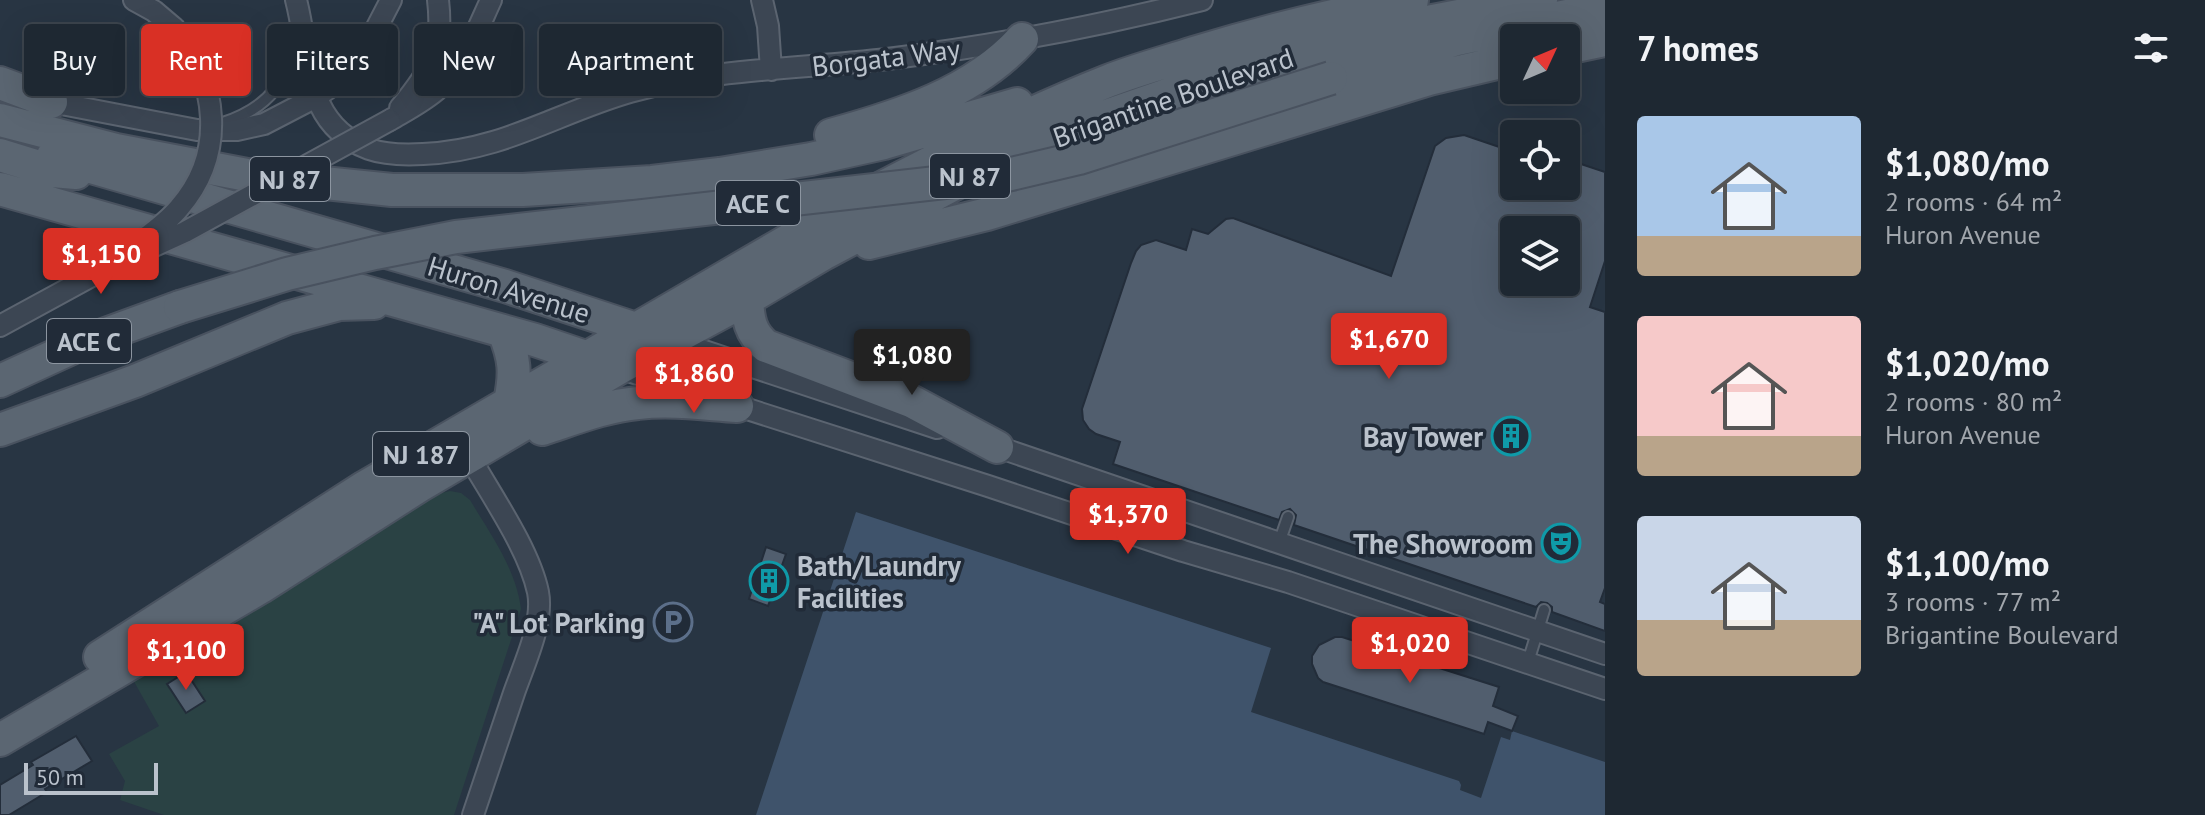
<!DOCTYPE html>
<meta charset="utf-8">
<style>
body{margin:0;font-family:"PT Sans",sans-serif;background:#2b343e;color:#f1f3f6;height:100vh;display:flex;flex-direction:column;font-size:30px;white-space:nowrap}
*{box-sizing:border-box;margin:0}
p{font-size:26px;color:#a1a6ac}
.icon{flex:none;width:44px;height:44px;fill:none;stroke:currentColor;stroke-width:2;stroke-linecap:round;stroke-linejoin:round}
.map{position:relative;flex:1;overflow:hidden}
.sheet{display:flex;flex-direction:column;background:#1e2832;width:600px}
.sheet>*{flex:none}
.hud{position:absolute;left:24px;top:24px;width:760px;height:72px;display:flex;gap:16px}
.needle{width:52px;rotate:46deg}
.tools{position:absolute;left:1500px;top:24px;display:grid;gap:16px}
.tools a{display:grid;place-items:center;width:80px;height:80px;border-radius:8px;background:#1e2832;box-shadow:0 8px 32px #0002,0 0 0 2px #3c444d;font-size:40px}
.scale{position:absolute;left:24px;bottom:20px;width:134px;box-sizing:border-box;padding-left:8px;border:4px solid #bac2cc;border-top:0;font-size:22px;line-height:28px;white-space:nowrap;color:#bac2cc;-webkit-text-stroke:6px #212b38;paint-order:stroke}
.price{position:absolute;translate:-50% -68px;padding:0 18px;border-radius:8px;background:#d93025;color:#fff;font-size:26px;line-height:52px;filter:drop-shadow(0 2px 4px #0008)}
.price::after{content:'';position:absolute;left:50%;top:48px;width:24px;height:18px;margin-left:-12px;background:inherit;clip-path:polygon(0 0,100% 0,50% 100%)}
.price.selected{background:#222;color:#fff}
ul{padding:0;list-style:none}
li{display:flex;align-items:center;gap:24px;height:200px;padding:0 32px}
li span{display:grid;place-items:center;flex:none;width:224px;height:160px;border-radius:8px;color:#555}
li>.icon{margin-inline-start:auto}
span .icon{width:96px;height:96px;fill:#fffc;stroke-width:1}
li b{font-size:34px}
h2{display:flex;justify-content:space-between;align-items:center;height:96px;padding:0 32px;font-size:34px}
.tag{padding:0 28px;border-radius:8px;background:#1e2832;box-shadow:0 8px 32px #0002,0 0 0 2px #3c444d;font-size:28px;line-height:72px}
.tag.selected{background:#d93025;color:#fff}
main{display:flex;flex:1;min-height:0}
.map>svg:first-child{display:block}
.green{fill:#2a4244}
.water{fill:#3f536b}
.building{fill:#515e6e;stroke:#232d3a;stroke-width:2;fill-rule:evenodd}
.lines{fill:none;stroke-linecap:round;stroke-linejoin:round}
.service-casing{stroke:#5b6470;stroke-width:14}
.minor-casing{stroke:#5b6470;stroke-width:24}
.primary-casing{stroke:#49525f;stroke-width:36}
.service{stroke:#3c4653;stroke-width:10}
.minor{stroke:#3c4653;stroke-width:20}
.primary{stroke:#5b6672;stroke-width:32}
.minor-bridge-casing{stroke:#5b6470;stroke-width:24;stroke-linecap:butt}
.primary-bridge-casing{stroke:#49525f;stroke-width:36;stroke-linecap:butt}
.minor-bridge{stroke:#3c4653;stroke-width:20}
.primary-bridge{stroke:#5b6672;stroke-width:32}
.labels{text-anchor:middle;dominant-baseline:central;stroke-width:7;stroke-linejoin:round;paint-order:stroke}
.shield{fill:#212b38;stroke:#8c95a0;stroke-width:2}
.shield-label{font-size:26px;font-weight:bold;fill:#bac2cc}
.street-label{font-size:28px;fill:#bac2cc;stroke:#212b38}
.poi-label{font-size:28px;font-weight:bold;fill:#bac2cc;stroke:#212b38;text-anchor:end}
</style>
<main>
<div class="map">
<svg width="1605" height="815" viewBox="0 0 1605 815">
<rect width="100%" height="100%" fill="#283543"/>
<path class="green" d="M450,491L461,493L470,500C491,535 516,569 521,609L454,815H164L120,800L125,781L109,754L159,726L132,678L437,494Z"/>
<path class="water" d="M856,512L1271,648L1251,712L1459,781L1461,785L1460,790L1481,798L1501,737L1510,740L1512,731L1605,762V815H756Z"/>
<path class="building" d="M1464,135L1514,152V186H1566V159L1605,172V261L1590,307L1605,312V588L1600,602L1605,604V631L1552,612V607L1547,603L1541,602L1536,607L1294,525L1296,515L1290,509L1282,512L1279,520L1113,464L1120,442L1096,434L1089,429L1083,420L1082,409L1131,263L1136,251L1141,245L1156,240L1186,250L1192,229L1208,234L1226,219L1233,218L1391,276L1435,146L1446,138ZM1514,230H1566V282H1514Z
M766,547L786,554L780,571L786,573L780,591L774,589L768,606L749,599Z
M1335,637H1342L1499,687L1493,706L1518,716L1512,731L1488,722L1484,734L1323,682L1318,678L1312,664V656L1319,645Z
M186,672L205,701L186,713L167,684Z
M76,736L92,761L45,789L47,792L9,815H0V785L33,765L31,762Z"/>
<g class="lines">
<g class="service-casing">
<path id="service" d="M220,124C270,108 290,81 295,29
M1279,543L1288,517
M1528,662L1544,610"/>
</g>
<g class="minor-casing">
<path id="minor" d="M134,0L154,11L174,28
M296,0C311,56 302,124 369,149C386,155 405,155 423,154C502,151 557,113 630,92C714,68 802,69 887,59C994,46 1099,26 1202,0
M762,0L768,26L771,70
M51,102L197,130H237L264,124L316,97L342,79L364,52L391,0
M400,108C431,71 444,50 438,0
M390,120C407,110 425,101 439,88C464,66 477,30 491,0
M0,326L110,266
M671,340L937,428
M619,368L988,486L1183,551L1288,582L1605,689
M986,443L1605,654
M469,456C491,495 529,549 538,592C544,623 524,664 514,693C500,734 487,774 473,815"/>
</g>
<g class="primary-casing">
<path id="primary" d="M1566,48L1605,40
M1331,78L1457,39L1605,8
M0,83L51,102
M0,120L116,150L247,175L392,190H523L652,182L720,174L811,159L884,143L1017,104
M831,135C900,116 973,93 1022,39
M0,155L52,171L76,173
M53,156L505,286L648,333
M0,189L535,340L597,361
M869,243L987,214L1429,79L1514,59
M747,299C748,319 750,333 766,346L911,401L997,447
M504,332C515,359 516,373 510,402
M0,381L87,341L180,307
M542,429C573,419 605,406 638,403C671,399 705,404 737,406
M0,430L135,381L287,318L339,304L374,303
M100,657L365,487L851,204C934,160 1020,116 1108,81C1136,70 1166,62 1194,53C1266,31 1338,13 1412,0
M0,740L261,587L419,486L619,368L747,299L823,254L975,173L1083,124L1207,81L1340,43L1412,25L1541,0"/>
</g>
<use href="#service" class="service"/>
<use href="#minor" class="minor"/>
<use href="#primary" class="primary"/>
<g class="minor-bridge-casing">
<path id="minor-bridge" d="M132,248C147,236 166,224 179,208C226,154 219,81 174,28
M110,266L185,232L390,120"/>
</g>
<g class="primary-bridge-casing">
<path id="primary-bridge" d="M180,307L287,274L375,253L456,237L1007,175L1079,158L1331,78"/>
</g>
<use href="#minor-bridge" class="minor-bridge"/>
<use href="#primary-bridge" class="primary-bridge"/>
</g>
<defs>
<g id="building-ring" transform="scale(2)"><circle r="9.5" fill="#212b38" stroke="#0f9aa8" stroke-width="1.5"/><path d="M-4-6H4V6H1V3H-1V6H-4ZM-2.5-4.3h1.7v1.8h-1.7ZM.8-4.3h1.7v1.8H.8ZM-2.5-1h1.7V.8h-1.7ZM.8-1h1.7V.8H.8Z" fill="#0f9aa8"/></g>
<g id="theatre-ring" transform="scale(2)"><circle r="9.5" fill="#212b38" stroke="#0f9aa8" stroke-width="1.5"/><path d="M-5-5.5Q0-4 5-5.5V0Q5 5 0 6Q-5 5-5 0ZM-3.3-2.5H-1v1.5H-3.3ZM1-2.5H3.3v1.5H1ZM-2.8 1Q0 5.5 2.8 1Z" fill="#0f9aa8"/></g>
<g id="parking-ring" transform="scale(2)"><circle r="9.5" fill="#212b38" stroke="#5c6f8a" stroke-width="1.5"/><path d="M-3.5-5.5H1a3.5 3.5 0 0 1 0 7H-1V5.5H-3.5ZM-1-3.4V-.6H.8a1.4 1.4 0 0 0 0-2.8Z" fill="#5c6f8a"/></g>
</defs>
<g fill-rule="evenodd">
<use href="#building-ring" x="1511" y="436"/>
<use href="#theatre-ring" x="1561" y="543"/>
<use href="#building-ring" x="769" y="581"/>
<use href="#parking-ring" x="673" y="622"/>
</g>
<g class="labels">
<g class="shield">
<rect x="930" y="154" width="80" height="44" rx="6"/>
<rect x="250" y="157" width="80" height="44" rx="6"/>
<rect x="716" y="181" width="84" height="44" rx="6"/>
<rect x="47" y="319" width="84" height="44" rx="6"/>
<rect x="373" y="432" width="96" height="44" rx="6"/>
</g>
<g class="shield-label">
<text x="970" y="176">NJ 87</text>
<text x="290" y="179">NJ 87</text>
<text x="758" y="203">ACE C</text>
<text x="89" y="341">ACE C</text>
<text x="421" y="454">NJ 187</text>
</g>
<g class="street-label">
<text transform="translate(886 57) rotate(-7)">Borgata Way</text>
<text transform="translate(1173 97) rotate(-19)">Brigantine Boulevard</text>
<text transform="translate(509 289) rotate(17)">Huron Avenue</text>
</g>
<g class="poi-label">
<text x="1483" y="436">Bay Tower</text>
<text x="1533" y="543">The Showroom</text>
<text x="797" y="565" text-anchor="start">Bath/Laundry<tspan x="797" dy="32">Facilities</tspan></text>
<text x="645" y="622">"A" Lot Parking</text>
</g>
</g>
</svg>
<div class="tools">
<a><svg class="needle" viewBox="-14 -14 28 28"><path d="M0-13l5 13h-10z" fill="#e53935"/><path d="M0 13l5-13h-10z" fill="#a1a6ac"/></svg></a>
<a><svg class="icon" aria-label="locate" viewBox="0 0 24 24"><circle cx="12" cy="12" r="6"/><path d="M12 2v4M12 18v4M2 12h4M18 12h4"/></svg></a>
<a><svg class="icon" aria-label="layers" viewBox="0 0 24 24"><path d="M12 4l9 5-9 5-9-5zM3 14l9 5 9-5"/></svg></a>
</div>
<div class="scale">50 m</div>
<b class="price" style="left:101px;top:296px">$1,150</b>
<b class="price" style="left:1389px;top:381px">$1,670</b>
<b class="price selected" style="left:912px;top:397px">$1,080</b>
<b class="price" style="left:694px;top:415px">$1,860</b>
<b class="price" style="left:1128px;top:556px">$1,370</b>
<b class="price" style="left:1410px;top:685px">$1,020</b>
<b class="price" style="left:186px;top:692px">$1,100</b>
<div class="hud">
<a class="tag">Buy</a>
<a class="tag selected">Rent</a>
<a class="tag">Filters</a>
<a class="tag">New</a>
<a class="tag">Apartment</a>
</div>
</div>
<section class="sheet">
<h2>7 homes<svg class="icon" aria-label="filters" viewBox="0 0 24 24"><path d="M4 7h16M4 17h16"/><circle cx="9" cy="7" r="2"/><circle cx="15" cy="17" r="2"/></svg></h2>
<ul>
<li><span style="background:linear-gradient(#a9c7e8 75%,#b9a48a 0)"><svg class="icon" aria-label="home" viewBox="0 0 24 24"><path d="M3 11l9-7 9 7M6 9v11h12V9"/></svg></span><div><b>$1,080/mo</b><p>2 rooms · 64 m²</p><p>Huron Avenue</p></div></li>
<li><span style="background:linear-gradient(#f6c9c9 75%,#b9a48a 0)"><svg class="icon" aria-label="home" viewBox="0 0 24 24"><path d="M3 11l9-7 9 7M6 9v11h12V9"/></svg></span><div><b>$1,020/mo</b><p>2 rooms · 80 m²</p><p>Huron Avenue</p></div></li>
<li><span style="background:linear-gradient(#c9d6e8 65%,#b9a48a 0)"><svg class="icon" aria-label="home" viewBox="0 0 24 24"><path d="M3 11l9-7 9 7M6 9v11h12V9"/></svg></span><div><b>$1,100/mo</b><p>3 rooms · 77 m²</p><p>Brigantine Boulevard</p></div></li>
</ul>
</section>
</main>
